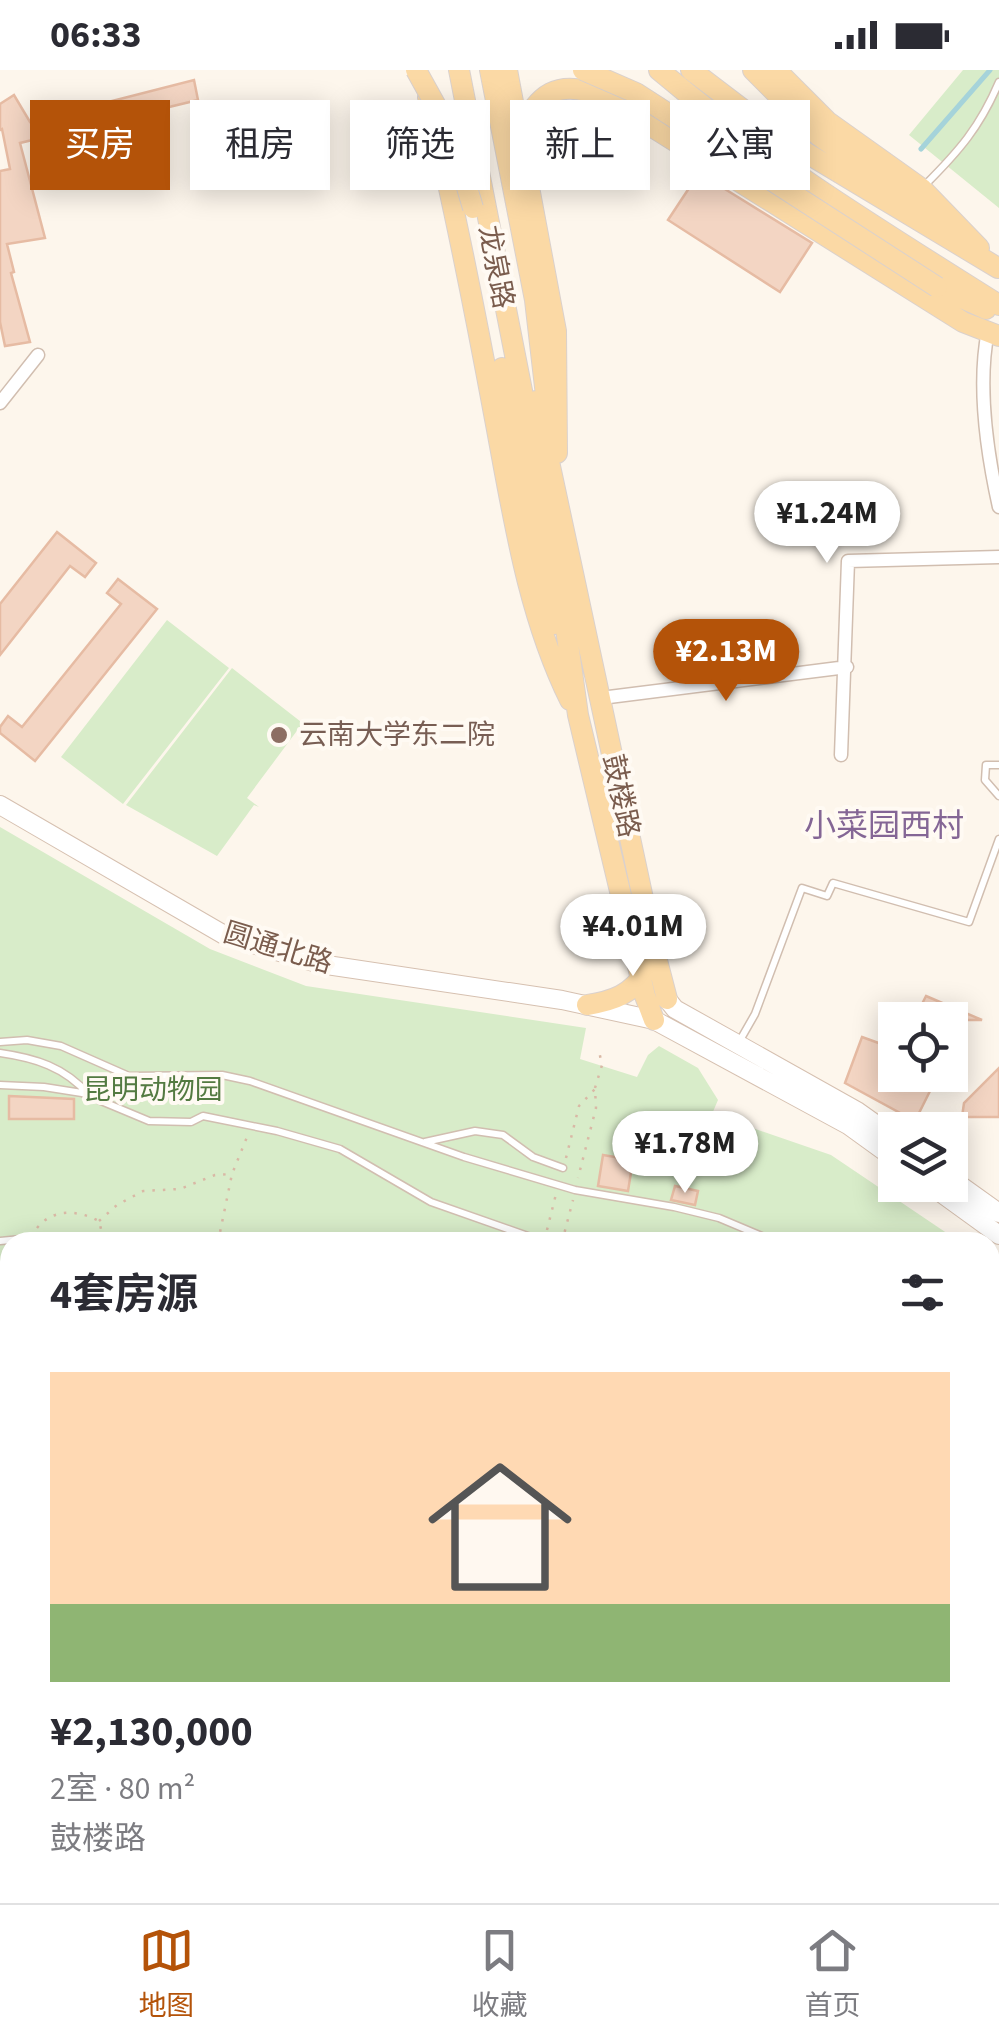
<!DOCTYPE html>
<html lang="zh">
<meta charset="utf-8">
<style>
body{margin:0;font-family:"Source Sans 3","Noto Sans SC",sans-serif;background:#f7f7f7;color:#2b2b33;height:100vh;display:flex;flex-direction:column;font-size:38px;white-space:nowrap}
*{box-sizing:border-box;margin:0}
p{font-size:32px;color:#7c7c81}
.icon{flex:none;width:55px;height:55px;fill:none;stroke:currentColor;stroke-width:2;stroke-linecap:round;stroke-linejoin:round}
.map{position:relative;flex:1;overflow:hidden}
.panel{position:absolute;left:0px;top:1162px;width:1000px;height:672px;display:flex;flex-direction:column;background:#fff;border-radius:30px 30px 0 0;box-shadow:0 5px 25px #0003}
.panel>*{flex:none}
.top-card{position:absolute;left:30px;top:30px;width:940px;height:90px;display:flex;gap:20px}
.buttons{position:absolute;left:878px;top:932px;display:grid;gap:20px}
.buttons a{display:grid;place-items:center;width:90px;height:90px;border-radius:0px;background:#fff;box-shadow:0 5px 25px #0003;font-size:50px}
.price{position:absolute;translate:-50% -85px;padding:0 22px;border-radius:35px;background:#fff;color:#222;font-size:32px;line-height:65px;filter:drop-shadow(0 2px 5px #0008)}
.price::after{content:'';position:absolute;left:50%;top:60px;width:30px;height:22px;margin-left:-15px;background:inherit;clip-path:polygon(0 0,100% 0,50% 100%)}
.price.on{background:#b45309;color:#fff}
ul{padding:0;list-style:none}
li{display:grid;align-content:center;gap:20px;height:530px;padding:0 50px}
li span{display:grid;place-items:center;height:310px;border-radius:0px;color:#555}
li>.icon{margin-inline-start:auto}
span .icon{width:180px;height:180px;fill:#fffc;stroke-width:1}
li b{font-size:42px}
h2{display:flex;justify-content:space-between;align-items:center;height:120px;padding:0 50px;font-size:42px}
.pill{padding:0 35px;border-radius:0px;background:#fff;box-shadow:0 5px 25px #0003;font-size:35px;line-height:90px}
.pill.on{background:#b45309;color:#fff}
.status{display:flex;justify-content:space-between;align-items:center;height:70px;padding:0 50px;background:#fff;direction:ltr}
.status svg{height:28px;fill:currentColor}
.menu{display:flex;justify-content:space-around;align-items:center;height:140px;border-top:2px solid #e1e1e2;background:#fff;font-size:28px;color:#7c7c81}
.menu a{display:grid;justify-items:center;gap:5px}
.menu .on{color:#b45309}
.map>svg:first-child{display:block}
.green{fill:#d8ecc9}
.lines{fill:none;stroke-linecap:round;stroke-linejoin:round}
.stream{stroke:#a5d3da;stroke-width:5}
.building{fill:#f3d5c3;stroke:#e6bba3;stroke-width:2.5}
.lane-casing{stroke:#d1beb0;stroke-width:9}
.street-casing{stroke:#d1beb0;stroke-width:15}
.secondary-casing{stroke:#d6c0b0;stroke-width:20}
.primary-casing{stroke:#dad1cd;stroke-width:22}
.path{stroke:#d9b8a5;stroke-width:2.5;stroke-dasharray:2.5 8;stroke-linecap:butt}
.lane{stroke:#fff;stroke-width:6}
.street{stroke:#fff;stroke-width:12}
.secondary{stroke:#fff;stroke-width:18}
.primary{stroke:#fbd9a5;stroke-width:20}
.primary-bridge-casing{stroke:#dad1cd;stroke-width:22;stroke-linecap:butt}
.primary-bridge{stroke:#fbd9a5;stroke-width:20}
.education-dot{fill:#8d6e63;stroke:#fffaf3;stroke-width:4}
.labels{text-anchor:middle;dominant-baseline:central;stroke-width:8;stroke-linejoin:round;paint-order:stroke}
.street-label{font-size:28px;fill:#7a5c4d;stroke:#fffaf3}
.education-label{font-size:28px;fill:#785e54;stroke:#fffaf3;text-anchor:start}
.park-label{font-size:28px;fill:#537a41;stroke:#fffaf3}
.quarter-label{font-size:32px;fill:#846695;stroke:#fffaf3}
</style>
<div class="status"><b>06:33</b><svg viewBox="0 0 49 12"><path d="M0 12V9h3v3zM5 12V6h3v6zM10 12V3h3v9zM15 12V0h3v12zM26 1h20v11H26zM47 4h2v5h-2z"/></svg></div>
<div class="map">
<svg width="999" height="1833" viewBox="0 0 999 1833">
<rect width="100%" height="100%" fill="#fdf6ec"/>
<path class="green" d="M963,0H999V138L909,65Z
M167,550L229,598L123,734L61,687Z
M232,598L314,662L302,654L247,728L259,737L254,735L217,786L126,735Z
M0,757L210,879L306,916L586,958L580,989L637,1007L648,985L659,976L698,998L718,1030L712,1044L831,1085L960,1172H10V1581L0,1579Z
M990,1203L999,1215V1712L990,1704Z"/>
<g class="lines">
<path class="stream" d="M921,79L990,0"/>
</g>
<path class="building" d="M194,10L198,30L20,73L45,168L7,174L14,202L11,203L30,272L5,276L0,252V101L10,99L2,59L0,60V34L14,25L30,52Z
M699,103L812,173L780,222L668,150Z
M57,462L96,493L85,507L70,496L0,585V534Z
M118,509L157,539L35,691L0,663V657L8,646L22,657L121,534L107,523Z
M926,926L982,950H964L950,980V950H914Z
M862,967L895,979V1005H938L915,1051L845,1013Z
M999,998V1047H962L964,1033Z
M9,1026L74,1029V1049H9Z
M603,1085L633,1090L628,1121L598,1116Z
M675,1116L698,1121L695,1135L671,1130Z"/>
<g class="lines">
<g class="lane-casing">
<path id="lane" d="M925,115C959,81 980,57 999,12
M999,695H986L985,710L999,726
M0,972L27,970L61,976L129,1006L222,1005L250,1011L464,1087L575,1120L674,1137L719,1148L776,1172
M739,972L755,944L802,818L827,826L833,813L969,852L999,769
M0,983C35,988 65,997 89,1025
M0,1015L44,1017L82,1023L149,1051L191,1052L203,1046L277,1061L340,1079L431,1132L545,1172
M425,1072L475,1061L503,1065L533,1087L563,1098
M0,1171L31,1168L116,1172
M990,1339L999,1355
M990,1448L999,1452
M0,1484H10
M990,1517L999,1529
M990,1658L999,1660
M0,1755L10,1759
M277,1825V1833
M455,1825V1833"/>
</g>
<g class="street-casing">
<path id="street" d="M988,261C977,316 987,383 999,437
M0,333L38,285
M601,628L847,597
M841,685L848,491L999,487
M0,1628L10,1630
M0,1831L10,1816
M538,1833L539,1825"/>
</g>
<g class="secondary-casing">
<path id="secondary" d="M0,735L226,866L320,894L562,930L654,950L848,1055L895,1089
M667,929L675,939L857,1041L895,1068
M950,1108L999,1143
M930,1115L999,1165"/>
</g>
<g class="primary-casing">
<path id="primary" d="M459,0L559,509L578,645L645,926L654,950
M490,0L535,230L548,343
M507,0L556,261L557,383
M659,0C764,89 883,162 999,235
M691,0L775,64L998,198
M753,0L818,65L943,153
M776,0L828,52L922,119L979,178
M428,27C454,134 475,241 495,349C513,444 527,543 570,630
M518,66C537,23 557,8 603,26L963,252L999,266
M937,217L986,239
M502,298L554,554
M536,331L653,875L667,929
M587,935C613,931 631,925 646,901"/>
</g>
<path class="path" d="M595,1018L602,995L599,981
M566,1088L579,1036L595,1019L596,1038L578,1108
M99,1151L117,1135L143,1121L180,1119L215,1105L232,1104
M37,1158C53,1138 78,1140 99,1151L101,1159
M547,1160L556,1124
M218,1172L232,1104L247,1067
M562,1172L573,1130
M717,1172L724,1163
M0,1265H10
M0,1331L10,1371
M0,1403L10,1405
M0,1541L10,1539
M0,1553L10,1556
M990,1676L999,1680
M990,1740L999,1741
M991,1800L999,1751
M874,1833L875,1825
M941,1833L942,1825"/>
<use href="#lane" class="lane"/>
<use href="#street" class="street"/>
<use href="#secondary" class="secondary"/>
<use href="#primary" class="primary"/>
<g class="primary-bridge-casing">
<path id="primary-bridge" d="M416,0L451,63L473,138
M583,0L636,23L937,217"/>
</g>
<use href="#primary-bridge" class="primary-bridge"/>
</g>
<circle class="education-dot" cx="279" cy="665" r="10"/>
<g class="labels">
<g class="street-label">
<text transform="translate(496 197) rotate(79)">龙泉路</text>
<text transform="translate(621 726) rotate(78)">鼓楼路</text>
<text transform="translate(278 878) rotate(17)">圆通北路</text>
</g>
<g class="education-label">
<text x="299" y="665">云南大学东二院</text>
</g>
<g class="park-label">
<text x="153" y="1020">昆明动物园</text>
</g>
<g class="quarter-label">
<text x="884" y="756">小菜园西村</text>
</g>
</g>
</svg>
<div class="buttons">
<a><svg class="icon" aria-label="locate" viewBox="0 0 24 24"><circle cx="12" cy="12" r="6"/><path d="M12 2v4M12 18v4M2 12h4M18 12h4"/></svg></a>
<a><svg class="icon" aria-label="layers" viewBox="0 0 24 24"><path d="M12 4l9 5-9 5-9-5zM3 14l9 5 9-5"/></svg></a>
</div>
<b class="price" style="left:827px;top:496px">¥1.24M</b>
<b class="price on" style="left:726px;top:634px">¥2.13M</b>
<b class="price" style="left:633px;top:909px">¥4.01M</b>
<b class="price" style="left:685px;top:1126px">¥1.78M</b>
<div class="top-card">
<a class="pill on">买房</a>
<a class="pill">租房</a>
<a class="pill">筛选</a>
<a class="pill">新上</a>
<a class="pill">公寓</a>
</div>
<section class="panel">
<h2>4套房源<svg class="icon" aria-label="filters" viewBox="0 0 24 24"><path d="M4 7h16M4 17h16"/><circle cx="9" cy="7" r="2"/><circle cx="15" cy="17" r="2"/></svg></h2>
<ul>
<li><span style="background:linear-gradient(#ffd9b3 75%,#8fb573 0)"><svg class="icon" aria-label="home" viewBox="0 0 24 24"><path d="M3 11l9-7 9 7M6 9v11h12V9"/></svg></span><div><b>¥2,130,000</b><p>2室 · 80 m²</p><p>鼓楼路</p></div></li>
</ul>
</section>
</div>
<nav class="menu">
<a class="on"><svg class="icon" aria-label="map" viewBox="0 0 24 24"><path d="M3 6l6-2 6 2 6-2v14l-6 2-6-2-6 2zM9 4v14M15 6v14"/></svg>地图</a>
<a><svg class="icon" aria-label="saved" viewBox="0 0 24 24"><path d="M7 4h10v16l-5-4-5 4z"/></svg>收藏</a>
<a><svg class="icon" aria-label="home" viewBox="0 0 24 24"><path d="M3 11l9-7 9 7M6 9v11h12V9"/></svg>首页</a>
</nav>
